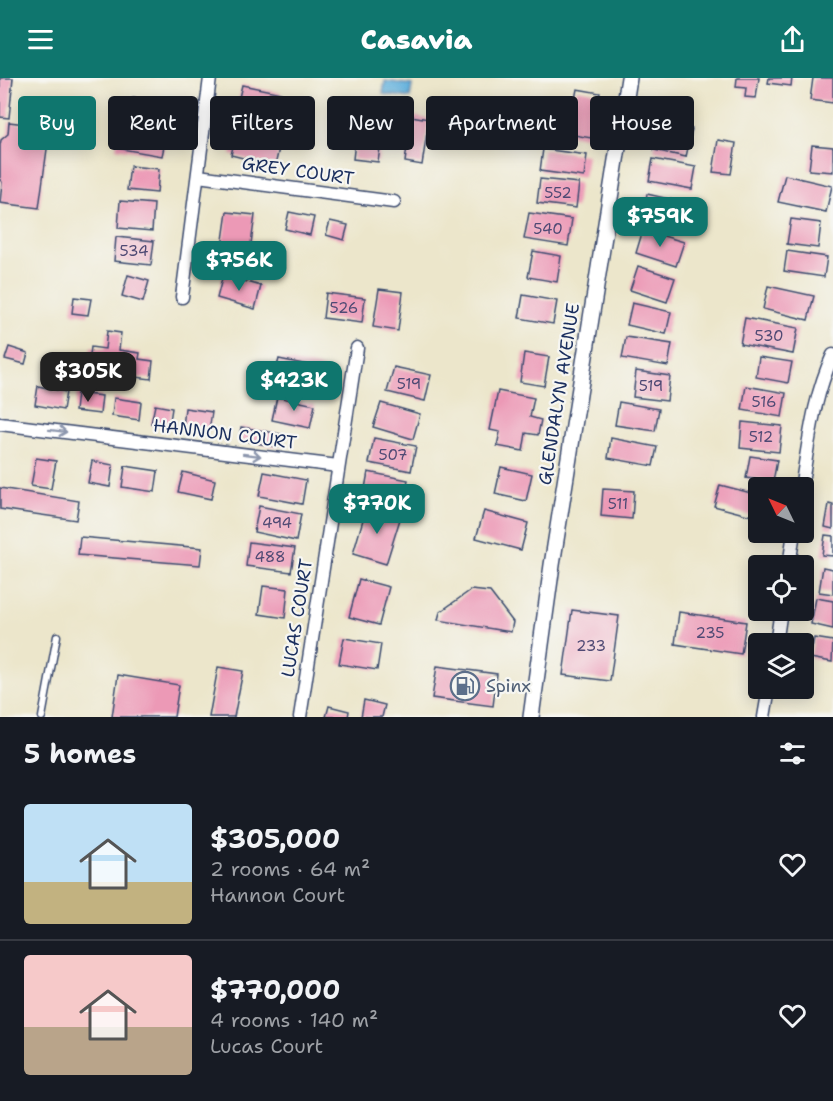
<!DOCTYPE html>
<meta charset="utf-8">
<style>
body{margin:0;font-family:"Shantell Sans",sans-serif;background:#20242c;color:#f1f3f6;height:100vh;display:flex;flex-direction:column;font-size:22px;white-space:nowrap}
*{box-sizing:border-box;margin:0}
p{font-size:20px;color:#9ea1a6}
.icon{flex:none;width:33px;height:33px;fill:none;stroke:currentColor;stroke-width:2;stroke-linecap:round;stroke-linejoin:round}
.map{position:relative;height:639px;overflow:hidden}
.sheet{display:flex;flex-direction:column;background:#171b24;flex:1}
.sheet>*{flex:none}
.top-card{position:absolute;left:18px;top:18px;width:798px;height:54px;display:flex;gap:12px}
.needle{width:39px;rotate:313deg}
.buttons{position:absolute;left:748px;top:399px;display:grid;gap:12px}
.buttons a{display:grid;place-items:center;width:66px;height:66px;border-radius:6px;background:#171b24;box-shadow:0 3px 15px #0003;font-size:30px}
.price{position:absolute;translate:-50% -51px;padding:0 14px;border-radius:12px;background:#0f766e;color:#fff;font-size:20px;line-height:39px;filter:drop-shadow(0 2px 3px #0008)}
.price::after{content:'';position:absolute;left:50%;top:36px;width:18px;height:14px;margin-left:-9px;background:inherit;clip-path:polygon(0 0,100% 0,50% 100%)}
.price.selected{background:#222;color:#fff}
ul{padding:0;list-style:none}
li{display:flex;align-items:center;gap:18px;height:150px;padding:0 24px}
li+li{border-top:2px solid #363941}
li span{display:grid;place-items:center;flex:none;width:168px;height:120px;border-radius:6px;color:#555}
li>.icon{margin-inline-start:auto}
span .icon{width:72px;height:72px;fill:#fffc;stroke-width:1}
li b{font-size:26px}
h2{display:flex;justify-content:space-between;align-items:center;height:72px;padding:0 24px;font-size:26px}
.pill{padding:0 21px;border-radius:6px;background:#171b24;box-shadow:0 3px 15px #0003;font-size:21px;line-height:54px}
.pill.selected{background:#0f766e;color:#fff}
header{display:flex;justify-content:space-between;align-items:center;height:78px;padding:0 24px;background:#0f766e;color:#fff;font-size:27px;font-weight:800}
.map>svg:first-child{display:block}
.water{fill:#62b1dd;stroke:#3e709e;stroke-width:1.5}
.building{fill:#ec99b6}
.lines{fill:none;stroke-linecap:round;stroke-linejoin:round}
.service-casing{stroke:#3a4a6e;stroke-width:9}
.minor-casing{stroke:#3a4a6e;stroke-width:15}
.tertiary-casing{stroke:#3a4a6e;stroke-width:18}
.service{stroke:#fff;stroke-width:6}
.minor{stroke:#fff;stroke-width:12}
.tertiary{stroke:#fff;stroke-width:15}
.oneway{stroke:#8d97ae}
.labels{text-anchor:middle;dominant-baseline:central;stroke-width:4.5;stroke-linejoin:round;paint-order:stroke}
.number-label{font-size:15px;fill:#4f4a74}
.street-label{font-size:18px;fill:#1b2f5e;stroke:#f6f6f2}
.service-label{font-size:18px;fill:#4e5e75;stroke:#f6f6f2;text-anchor:start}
</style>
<header><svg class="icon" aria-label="menu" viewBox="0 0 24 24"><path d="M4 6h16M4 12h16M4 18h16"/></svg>Casavia<svg class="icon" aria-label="share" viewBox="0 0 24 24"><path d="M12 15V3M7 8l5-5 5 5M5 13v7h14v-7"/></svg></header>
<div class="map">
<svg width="833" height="639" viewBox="0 0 833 639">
<rect width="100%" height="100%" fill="#f6f6f2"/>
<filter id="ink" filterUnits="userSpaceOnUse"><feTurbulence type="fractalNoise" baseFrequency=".0167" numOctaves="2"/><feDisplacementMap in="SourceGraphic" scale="12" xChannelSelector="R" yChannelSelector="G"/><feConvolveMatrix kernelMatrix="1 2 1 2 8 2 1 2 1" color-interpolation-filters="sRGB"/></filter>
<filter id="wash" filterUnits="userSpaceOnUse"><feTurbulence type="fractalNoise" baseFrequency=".008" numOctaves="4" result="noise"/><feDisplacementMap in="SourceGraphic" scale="24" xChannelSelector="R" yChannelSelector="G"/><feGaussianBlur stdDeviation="1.35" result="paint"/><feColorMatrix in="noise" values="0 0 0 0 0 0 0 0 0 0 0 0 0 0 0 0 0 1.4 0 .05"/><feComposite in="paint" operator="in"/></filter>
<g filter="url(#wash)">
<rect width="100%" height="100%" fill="#ece6cb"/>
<path class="water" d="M385,3L412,7L410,20L383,16Z"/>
<g id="blocks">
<path class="building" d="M0,0H13L9,40L0,39Z
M737,0H759L756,20L745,19L746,10L736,9Z
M769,0H792L791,8L768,5Z
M813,0H833V25L810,22Z
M242,7L281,15L276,36L237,28Z
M577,11L600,15L591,60L568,56Z
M133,20L164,25L162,35L170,36L169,47L130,41Z
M345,37L384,42L378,84L353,81L356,55L343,54Z
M411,38L429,41L422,87L405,84Z
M9,44L50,49L39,130L0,125L2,104L0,102V67L1,62L8,56Z
M659,45L692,51L686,79L654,72Z
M121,47L167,55L162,78L116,70Z
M236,56L280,66L275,88L231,77Z
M718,62L736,65L731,96L713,94Z
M812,67L833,69V94L809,92Z
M543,71L587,77L584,99L540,93Z
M653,81L696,89L692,111L649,103Z
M130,88L159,91L157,115L127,112Z
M785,97L832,108L826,134L778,124Z
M540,101L579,105L576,130L537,125Z
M647,116L687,125L682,148L643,139Z
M120,123L154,126L152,153L118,150Z
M227,134L255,137L250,173L222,169Z
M289,134L314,139L310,157L285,151Z
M529,135L572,141L568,168L524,161Z
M791,141L821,145L818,170L787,166Z
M330,143L348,147L344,162L326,157Z
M643,152L684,164L676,188L636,175Z
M116,159L154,163L151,187L114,183Z
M533,173L561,178L557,204L528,199Z
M787,173L827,179L824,199L784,193Z
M638,188L675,200L667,224L630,212Z
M128,197L149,203L143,224L122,218Z
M223,197L261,208L255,231L217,220Z
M768,208L814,218L808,242L763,231Z
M379,211L403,214L398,253L373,249Z
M326,215L365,220L362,245L323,240Z
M523,217L557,223L553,246L519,240Z
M74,219L91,221L88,237L72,235Z
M632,225L671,234L666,256L627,247Z
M745,240L798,250L793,276L740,266Z
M107,253L121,255L119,272L140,275L139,281L153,283L151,301L88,293L91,269L105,271Z
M626,259L672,266L668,288L622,280Z
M9,269L28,275L25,286L5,281Z
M524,275L549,279L544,308L520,304Z
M759,279L792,284L788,305L756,299Z
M279,281L323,290L317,316L264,304L267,290L276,292Z
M394,289L431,297L425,323L387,314Z
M636,293L670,298L667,323L633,319Z
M38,308L66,314L63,332L35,327Z
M746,308L786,315L782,339L742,332Z
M498,313L534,320L530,339L541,342L538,357L526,355L523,373L497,368L500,354L490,352Z
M77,315L102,318L100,336L75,333Z
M277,319L315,327L310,350L272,342Z
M114,320L141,324L139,342L112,338Z
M619,324L659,331L655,353L615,347Z
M381,325L420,336L413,361L373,349Z
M155,327L172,330L169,349L151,346Z
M185,330L212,334L209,353L183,350Z
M742,344L782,348L779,374L740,370Z
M241,349L281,356L279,369L239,362Z
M374,360L416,368L411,393L369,385Z
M611,360L657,369L653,388L608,380Z
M750,378L777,382L773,404L746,400Z
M36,380L56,383L51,411L31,408Z
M92,383L113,387L110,409L88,405Z
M125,388L158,393L155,414L122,409Z
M501,389L532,396L526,423L495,416Z
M183,394L215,402L211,421L178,414Z
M264,394L306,402L302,426L259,418Z
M368,394L408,402L403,424L364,416Z
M720,407L759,417V440L714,428Z
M0,410L79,423L76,442L0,431Z
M603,411L634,413L632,441L601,438Z
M829,426L833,427V451L825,449Z
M259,428L301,436L296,463L254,454Z
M367,428L401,438L386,486L353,476Z
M484,433L528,445L521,472L476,460Z
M825,457L833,458V478L822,477Z
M80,459L202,470L200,487L78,477Z
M249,464L295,470L291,494L246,488Z
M823,489L833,491V516L819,514Z
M359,501L389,509L379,547L349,539Z
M263,508L288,511L285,540L259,536Z
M471,512L490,514L513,544L511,554L438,542L440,534Z
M816,520L833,523V551L811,546Z
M572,532L619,538L610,603L563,597Z
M679,534L746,544L741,576L675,566Z
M344,560L381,566L377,592L339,586Z
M814,560L833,563L832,584L810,580Z
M437,588L497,596L493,628L432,620Z
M218,589L243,593L234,639H209Z
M118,597L179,607L174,639H112Z
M364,622L385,627L382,639H361Z
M329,628L349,633L348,639H326Z"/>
</g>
</g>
<g filter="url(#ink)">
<use href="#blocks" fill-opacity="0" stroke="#3a4a6e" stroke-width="1.5"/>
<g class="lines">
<g class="service-casing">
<path id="service" d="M42,639L57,558"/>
</g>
<g class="minor-casing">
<path id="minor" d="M198,98L394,124
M182,219L210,0
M0,346L338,388
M801,410C809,364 813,320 833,277
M789,488L794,454
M776,566L781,532
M300,639L357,270
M764,639L769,610"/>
</g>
<g class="tertiary-casing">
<path id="tertiary" d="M531,639L552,487L629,0"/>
</g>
<use href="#service" class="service"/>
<use href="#minor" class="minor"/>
<use href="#tertiary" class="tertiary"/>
</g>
<defs><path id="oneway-shaft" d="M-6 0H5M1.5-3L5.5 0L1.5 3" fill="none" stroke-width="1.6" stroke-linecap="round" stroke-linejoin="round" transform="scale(1.5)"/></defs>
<g class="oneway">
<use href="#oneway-shaft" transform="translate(58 353) rotate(7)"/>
<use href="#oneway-shaft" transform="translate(252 377) rotate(7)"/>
</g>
</g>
<defs>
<g id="fuel-ring" transform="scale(1.5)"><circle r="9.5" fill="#f6f6f2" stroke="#5c6f8a" stroke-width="1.5"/><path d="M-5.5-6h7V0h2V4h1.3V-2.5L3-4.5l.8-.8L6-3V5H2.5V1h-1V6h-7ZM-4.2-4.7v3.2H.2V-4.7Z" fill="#5c6f8a"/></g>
</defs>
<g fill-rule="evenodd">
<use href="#fuel-ring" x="465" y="608"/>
</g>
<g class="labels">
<g class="number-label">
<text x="558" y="115">552</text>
<text x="548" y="151">540</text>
<text x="134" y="173">534</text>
<text x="344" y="230">526</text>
<text x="769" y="258">530</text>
<text x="409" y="306">519</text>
<text x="651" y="308">519</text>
<text x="764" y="324">516</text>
<text x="761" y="359">512</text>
<text x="393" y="377">507</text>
<text x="618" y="426">511</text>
<text x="277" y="445">494</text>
<text x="270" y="479">488</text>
<text x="710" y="555">235</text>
<text x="591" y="568">233</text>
</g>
<g class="street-label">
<text transform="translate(298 93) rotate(8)">GREY COURT</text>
<text transform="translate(559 316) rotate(-81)">GLENDALYN AVENUE</text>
<text transform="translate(225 356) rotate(7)">HANNON COURT</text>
<text transform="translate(297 540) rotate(-81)">LUCAS COURT</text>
</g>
<g class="service-label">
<text x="486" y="608">Spinx</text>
</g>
</g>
</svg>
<div class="buttons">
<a><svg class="needle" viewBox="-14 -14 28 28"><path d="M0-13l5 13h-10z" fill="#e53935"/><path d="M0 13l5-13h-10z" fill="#9ea1a6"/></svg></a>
<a><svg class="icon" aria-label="locate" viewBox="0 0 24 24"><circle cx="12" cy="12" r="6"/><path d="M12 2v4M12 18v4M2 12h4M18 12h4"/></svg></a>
<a><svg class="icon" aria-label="layers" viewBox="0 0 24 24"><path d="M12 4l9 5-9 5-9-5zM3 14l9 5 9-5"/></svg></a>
</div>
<b class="price" style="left:660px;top:170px">$759K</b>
<b class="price" style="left:239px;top:214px">$756K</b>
<b class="price selected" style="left:88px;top:325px">$305K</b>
<b class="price" style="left:294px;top:334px">$423K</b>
<b class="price" style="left:377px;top:457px">$770K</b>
<div class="top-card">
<a class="pill selected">Buy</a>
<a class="pill">Rent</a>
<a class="pill">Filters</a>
<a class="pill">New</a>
<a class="pill">Apartment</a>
<a class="pill">House</a>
</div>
</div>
<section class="sheet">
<h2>5 homes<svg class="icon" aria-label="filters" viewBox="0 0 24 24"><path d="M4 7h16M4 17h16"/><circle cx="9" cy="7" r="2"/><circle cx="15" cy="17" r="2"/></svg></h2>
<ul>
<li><span style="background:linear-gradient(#bfe0f5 65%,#c2b280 0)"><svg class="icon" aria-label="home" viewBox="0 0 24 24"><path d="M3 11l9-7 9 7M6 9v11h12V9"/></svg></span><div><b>$305,000</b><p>2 rooms · 64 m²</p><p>Hannon Court</p></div><svg class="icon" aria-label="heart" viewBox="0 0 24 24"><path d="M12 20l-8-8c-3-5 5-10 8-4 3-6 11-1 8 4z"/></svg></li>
<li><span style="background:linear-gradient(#f6c9c9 60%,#b9a48a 0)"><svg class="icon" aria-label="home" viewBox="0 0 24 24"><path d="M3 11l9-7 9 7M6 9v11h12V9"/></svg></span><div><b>$770,000</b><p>4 rooms · 140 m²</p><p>Lucas Court</p></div><svg class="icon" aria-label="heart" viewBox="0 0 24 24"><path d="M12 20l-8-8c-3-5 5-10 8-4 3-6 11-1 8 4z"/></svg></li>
</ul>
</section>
